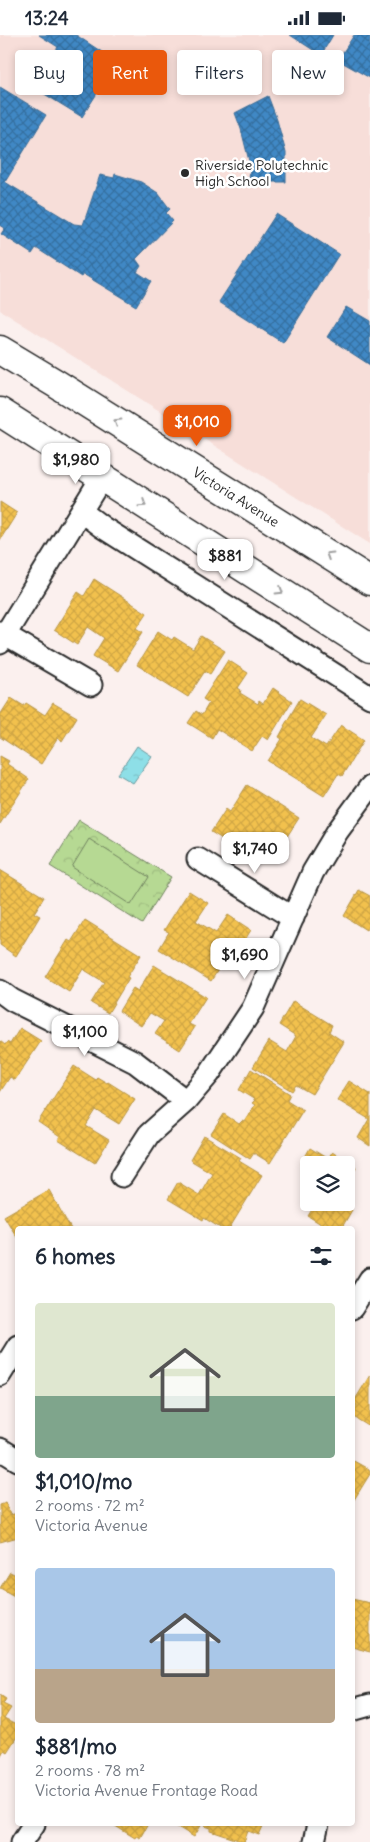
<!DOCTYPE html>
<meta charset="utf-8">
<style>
body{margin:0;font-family:Delius,sans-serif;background:#f2f2f3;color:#1f2937;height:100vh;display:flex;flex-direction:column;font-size:19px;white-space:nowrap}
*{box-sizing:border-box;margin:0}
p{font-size:16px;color:#747a83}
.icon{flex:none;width:28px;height:28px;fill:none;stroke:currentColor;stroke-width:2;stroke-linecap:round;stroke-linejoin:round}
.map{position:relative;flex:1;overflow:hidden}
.sheet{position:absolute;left:15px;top:1191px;width:340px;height:600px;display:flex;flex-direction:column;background:#fff;border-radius:5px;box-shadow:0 2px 8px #0003}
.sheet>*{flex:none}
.hud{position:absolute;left:15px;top:15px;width:340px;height:45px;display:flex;gap:10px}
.controls{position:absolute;left:300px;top:1121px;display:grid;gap:10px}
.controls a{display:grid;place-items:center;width:55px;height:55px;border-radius:5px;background:#fff;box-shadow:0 2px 8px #0003;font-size:25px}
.price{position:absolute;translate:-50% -42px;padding:0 11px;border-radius:10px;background:#fff;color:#222;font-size:16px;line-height:32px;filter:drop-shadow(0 1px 2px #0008)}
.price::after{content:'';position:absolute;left:50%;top:30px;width:15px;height:11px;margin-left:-8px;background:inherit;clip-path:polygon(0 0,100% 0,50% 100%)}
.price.current{background:#ea580c;color:#fff}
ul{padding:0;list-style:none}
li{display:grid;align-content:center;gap:10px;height:265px;padding:0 20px}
li span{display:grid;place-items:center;height:155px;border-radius:5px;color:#555}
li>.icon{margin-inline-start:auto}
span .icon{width:90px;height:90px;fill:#fffc;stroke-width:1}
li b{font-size:21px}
h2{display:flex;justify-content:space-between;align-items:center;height:60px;padding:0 20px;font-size:21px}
.pill{padding:0 18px;border-radius:5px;background:#fff;box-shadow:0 2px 8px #0003;font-size:18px;line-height:45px}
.pill.current{background:#ea580c;color:#fff}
.status{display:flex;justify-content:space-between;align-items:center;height:35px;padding:0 25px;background:#fff;direction:ltr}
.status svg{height:14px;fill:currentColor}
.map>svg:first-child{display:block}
.built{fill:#f7ded9}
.forest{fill:url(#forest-crowns);stroke:#70825f}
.garden{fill:#b6d993;stroke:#70825f}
.water{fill:url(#water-ripples);stroke:#66979c}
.homes{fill:url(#homes-cross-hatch);stroke:#b69444}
.schools{fill:url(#schools-cross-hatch);stroke:#396c97}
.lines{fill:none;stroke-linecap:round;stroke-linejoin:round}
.minor-casing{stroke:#2b2b2b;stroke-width:25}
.secondary-casing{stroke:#2b2b2b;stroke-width:31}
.minor{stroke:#fff;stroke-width:21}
.secondary{stroke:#fff;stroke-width:28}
.oneway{stroke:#a0a0a0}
.poi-dot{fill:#2b2b2b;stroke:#fff;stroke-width:2}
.labels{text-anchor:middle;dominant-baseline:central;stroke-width:5;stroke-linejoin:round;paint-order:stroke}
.poi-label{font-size:14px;fill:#2b2b2b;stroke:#fff;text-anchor:start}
.street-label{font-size:14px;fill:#2b2b2b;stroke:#fff}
</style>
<div class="status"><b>13:24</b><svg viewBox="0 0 49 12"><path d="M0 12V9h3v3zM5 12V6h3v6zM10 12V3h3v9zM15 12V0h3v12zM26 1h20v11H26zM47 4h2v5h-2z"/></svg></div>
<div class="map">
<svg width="370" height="1807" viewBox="0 0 370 1807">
<defs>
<pattern id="forest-crowns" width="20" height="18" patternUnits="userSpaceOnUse" patternTransform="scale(1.25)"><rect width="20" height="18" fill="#b6d993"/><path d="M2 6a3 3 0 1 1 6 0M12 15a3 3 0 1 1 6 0" fill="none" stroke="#9dba7f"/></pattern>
<pattern id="water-ripples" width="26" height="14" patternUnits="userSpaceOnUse" patternTransform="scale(1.25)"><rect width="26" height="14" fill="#8edfe7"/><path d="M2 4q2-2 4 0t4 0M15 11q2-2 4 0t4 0" fill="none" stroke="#7bc0c6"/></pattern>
<pattern id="homes-cross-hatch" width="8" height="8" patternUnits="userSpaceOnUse" patternTransform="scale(1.25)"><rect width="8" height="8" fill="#f2c14e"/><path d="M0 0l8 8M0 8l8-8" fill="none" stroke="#d0a644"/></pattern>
<pattern id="schools-cross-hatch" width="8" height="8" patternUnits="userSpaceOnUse" patternTransform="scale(1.25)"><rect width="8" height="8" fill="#3f88c5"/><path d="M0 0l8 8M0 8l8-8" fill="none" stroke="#356fa0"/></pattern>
</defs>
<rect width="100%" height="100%" fill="#fbf0ee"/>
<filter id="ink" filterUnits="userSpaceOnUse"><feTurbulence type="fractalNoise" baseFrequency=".02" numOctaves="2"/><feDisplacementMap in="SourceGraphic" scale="10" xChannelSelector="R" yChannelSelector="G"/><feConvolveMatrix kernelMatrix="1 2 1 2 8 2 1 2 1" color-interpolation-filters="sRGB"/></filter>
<g filter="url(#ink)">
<path class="built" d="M0,0H370V509L0,275Z"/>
<path class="forest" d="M79,785L171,842L142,889L50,831Z"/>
<path class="garden" d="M89,804L149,842L131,870L72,832Z"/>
<path class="water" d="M137,711L152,721L133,748L118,739Z"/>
<path class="homes" d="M0,467L17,478L0,505Z
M94,544L147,578L137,593L143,597L118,636L93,621L104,603L88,592L77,610L54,595L78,557L84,561Z
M158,596L172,605L174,602L193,614L201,601L225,616L210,639L205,636L188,662L137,630Z
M228,625L248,638L238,653L241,655L240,658L258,669L259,666L263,669L273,653L292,666L268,705L262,701L252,716L217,694L212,703L188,688L196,676L202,680L209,668L203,664Z
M11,663L24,671L26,668L45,680L53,668L77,682L62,706L58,703L41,729L0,702V680Z
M300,664L326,680L311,703L326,712L341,690L364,705L342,741L338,739L324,761L268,726L282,704L279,702L285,691H284Z
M0,721L9,726L7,729L29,744L0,789Z
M247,750L299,783L275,820L243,799L235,812L211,797L226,774L230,777Z
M0,835L44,862L34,878L40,881L16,921L0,910Z
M359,855L370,861V890L366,895L344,881Z
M189,856L208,868L196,886L216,898L228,880L251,895L227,934L221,930L211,946L159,914L169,897L164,895Z
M85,885L141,920L127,942L129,943L108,978L91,968L104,947L83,934L69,957L45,942L68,905L71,907Z
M154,930L206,962L189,989L195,992L180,1015L155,999L164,986L150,978L141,991L119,976L133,953L138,956Z
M293,966L332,990L329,997L344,1007L312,1059L296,1050L292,1056L253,1032L269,1006L287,1017L296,1001L279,990Z
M20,993L41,1006L15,1045L10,1042L0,1057V1006L5,1010L7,1007L10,1009Z
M74,1031L96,1045L97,1042L107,1048L108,1047L135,1064L119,1089L96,1075L86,1091L109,1105L95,1128L58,1105L60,1102L38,1087Z
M251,1034L290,1059L287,1065L303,1075L270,1128L254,1118L250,1124L211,1099L224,1079L239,1089L242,1086L244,1087L255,1070L252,1068L255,1065L239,1055Z
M349,1046L370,1059V1111L358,1103L369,1084L337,1065Z
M204,1101L241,1123L239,1126L262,1140L229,1194H222L204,1183L203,1185L168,1164L178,1147L199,1160L212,1138L190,1125Z
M310,1113L328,1124L332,1117L356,1132L346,1149V1130H309V1134L301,1129Z
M49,1155L71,1194H18V1204L4,1181Z
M316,1168H341L352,1175L341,1194H329L308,1181Z
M370,1340V1392L352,1381V1377L357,1370L353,1368Z
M352,1425L370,1435V1439L352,1468Z
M6,1468L10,1480L18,1478V1502L0,1507V1470Z
M10,1537L18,1541V1563L0,1553Z
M352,1564L370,1568V1617L352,1612Z
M0,1660L6,1664L3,1669L11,1673L4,1684L18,1691V1700L7,1717L4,1715L0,1722Z
M112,1789H148L140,1803L136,1801L135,1803Z
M177,1789H202L194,1802L176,1791Z
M206,1789H264L259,1800L248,1796L244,1807L211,1796V1793L205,1791Z"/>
<path class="schools" d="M39,0H76L117,27L82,82L33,52L58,12Z
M290,0H333L321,20Z
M354,0H370V43L338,25Z
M0,52L46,80L5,147L74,189L83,190L100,140L114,143L115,139L141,147L158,158L170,174L166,178L173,186L136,224L141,231L137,237L151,246L136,271L83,239L81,242L36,213L32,219L1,199L5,193L0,190Z
M268,61L277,85L286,118V147H249L250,130L241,94L235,78Z
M276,179L339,219L283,308L219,267Z
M346,272L370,286V330L327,302Z"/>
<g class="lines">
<g class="minor-casing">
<path id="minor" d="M82,477L102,492L370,662
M0,597L91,650
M0,608L102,442
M198,824L293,883
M0,956L12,965L135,1027L186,1066
M122,1141L149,1099L186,1066L209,1039L253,973L313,837L337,797L370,752
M352,1273L370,1244
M0,1340L18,1311
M0,1414L18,1425
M352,1675L370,1670
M22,1807L34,1789
M314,1807L318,1789"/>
</g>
<g class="secondary-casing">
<path id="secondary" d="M0,315L55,348L370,546
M0,377L370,613"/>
</g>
<use href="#minor" class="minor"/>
<use href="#secondary" class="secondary"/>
</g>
<defs><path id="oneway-chevron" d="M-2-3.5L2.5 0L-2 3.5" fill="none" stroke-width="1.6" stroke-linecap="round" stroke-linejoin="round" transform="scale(1.25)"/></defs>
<g class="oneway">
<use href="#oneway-chevron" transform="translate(117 387) rotate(-148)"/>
<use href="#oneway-chevron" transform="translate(143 469) rotate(33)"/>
<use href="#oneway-chevron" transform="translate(329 520) rotate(-148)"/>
<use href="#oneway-chevron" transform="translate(280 556) rotate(32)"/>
</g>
</g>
<circle class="poi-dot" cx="185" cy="138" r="5"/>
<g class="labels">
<g class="poi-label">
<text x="195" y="130">Riverside Polytechnic<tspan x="195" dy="16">High School</tspan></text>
</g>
<g class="street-label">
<text transform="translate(236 462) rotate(32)">Victoria Avenue</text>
</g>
</g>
</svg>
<div class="controls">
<a><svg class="icon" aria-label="layers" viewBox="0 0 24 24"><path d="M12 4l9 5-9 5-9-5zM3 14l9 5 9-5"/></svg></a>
</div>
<b class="price current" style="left:197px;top:412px">$1,010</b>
<b class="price" style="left:76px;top:450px">$1,980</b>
<b class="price" style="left:225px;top:546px">$881</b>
<b class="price" style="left:255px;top:839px">$1,740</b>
<b class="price" style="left:245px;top:945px">$1,690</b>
<b class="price" style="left:85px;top:1022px">$1,100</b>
<div class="hud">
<a class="pill">Buy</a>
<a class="pill current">Rent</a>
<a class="pill">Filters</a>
<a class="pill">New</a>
</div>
<section class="sheet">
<h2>6 homes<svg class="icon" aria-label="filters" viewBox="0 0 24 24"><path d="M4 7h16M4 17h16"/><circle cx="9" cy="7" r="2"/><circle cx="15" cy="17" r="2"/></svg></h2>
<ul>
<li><span style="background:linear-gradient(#dfe7d0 60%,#7fa58c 0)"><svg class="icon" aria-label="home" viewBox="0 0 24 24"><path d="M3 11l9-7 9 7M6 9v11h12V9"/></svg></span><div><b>$1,010/mo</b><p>2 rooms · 72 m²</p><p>Victoria Avenue</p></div></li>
<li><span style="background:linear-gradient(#a9c7e8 65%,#b9a48a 0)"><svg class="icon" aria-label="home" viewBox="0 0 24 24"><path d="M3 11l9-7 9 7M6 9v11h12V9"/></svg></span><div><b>$881/mo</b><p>2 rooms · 78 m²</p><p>Victoria Avenue Frontage Road</p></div></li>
</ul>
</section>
</div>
